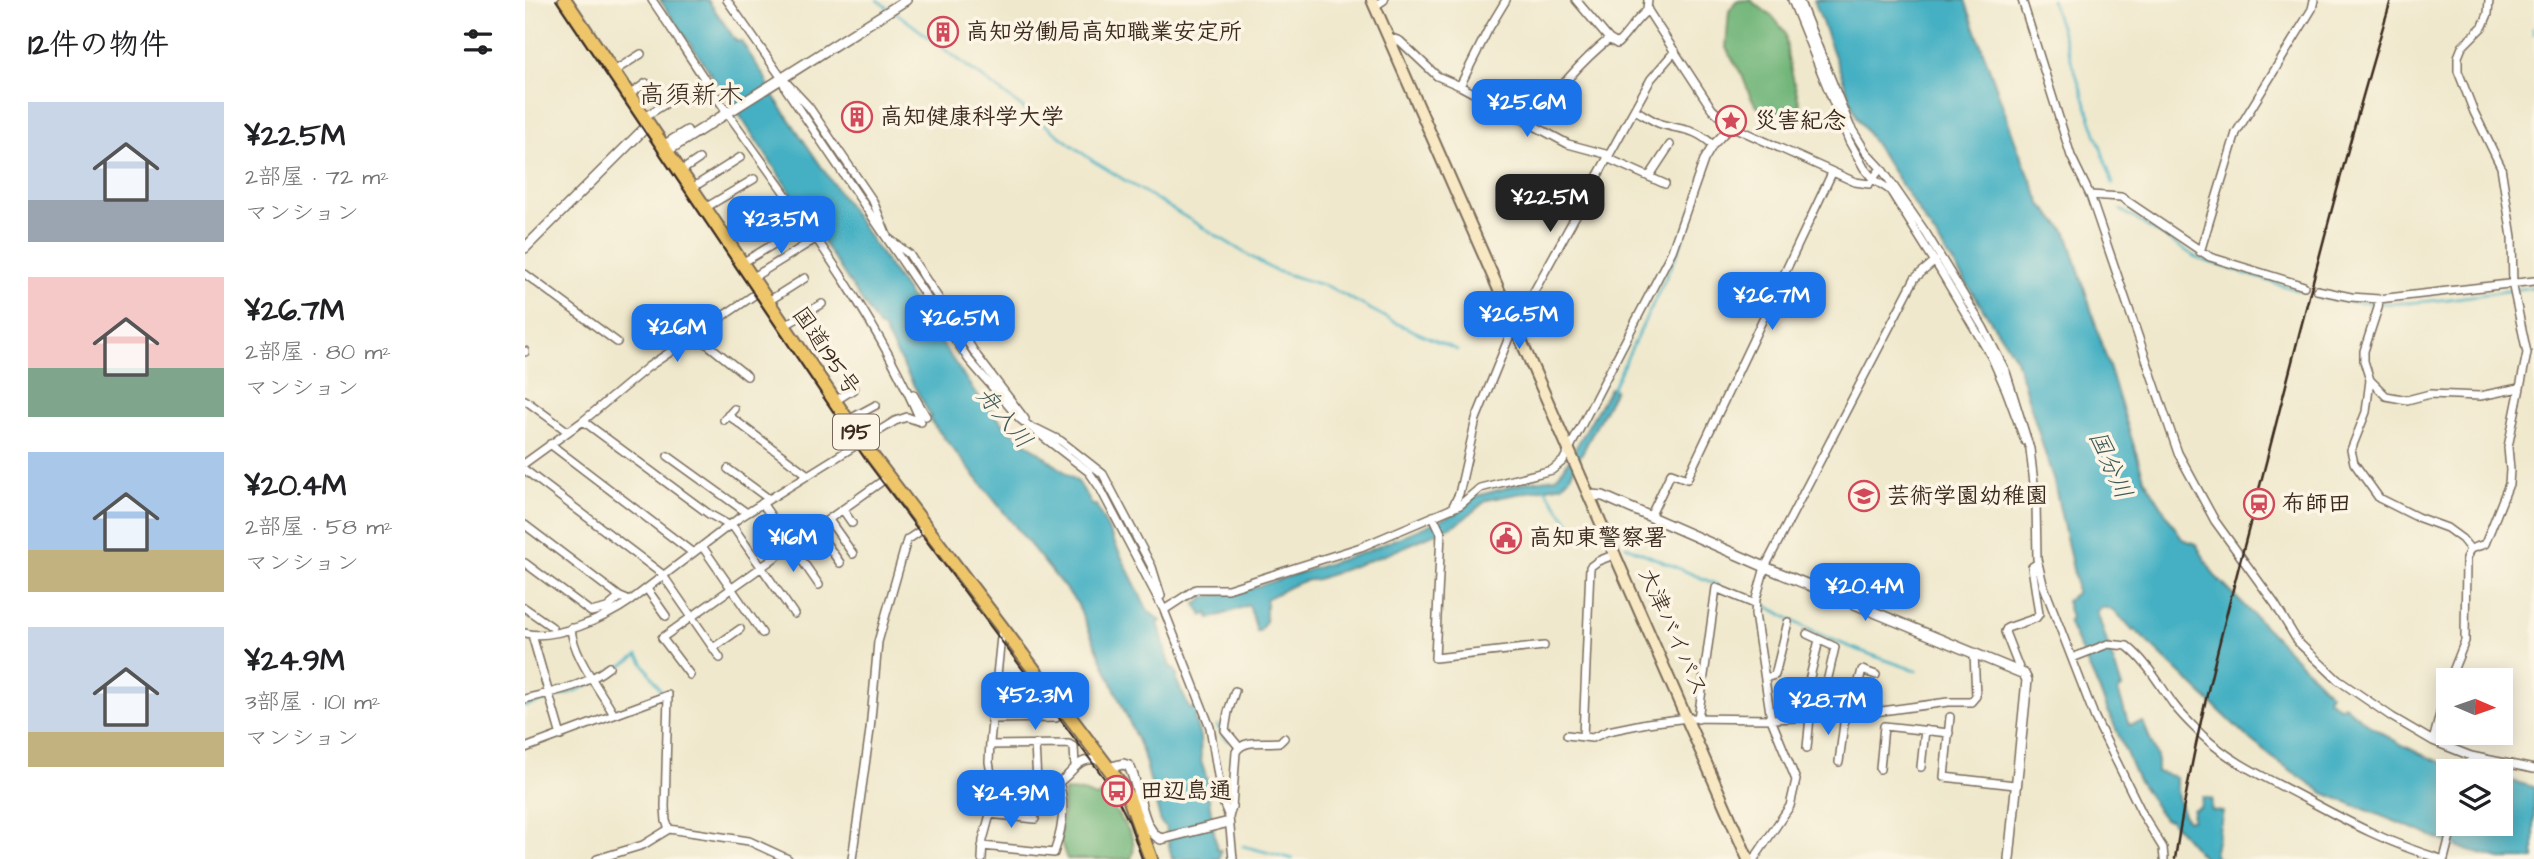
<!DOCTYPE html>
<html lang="ja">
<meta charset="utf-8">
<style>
body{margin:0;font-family:"Architects Daughter","Klee One",sans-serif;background:#f2f2f2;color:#202124;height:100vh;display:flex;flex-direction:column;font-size:26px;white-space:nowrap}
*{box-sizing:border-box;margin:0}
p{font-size:23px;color:#757577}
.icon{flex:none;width:38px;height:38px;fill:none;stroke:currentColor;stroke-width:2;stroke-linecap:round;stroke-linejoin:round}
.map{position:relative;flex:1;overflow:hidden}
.details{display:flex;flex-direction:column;background:#fff;width:525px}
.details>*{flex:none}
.needle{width:46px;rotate:92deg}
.tools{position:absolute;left:1911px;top:668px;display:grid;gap:14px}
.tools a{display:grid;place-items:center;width:77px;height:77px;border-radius:0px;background:#fff;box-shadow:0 4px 18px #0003;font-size:35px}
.price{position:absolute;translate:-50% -60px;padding:0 16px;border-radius:14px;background:#1a73e8;color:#fff;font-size:23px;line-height:46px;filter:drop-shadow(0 2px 4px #0008)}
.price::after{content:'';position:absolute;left:50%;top:42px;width:21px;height:16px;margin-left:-10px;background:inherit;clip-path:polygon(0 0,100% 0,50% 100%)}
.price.current{background:#222;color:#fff}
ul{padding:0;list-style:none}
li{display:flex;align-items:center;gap:21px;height:175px;padding:0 28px}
li span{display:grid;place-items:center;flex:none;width:196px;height:140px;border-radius:0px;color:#555}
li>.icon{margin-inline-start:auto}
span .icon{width:84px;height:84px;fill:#fffc;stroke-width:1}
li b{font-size:30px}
h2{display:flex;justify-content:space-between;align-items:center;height:84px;padding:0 28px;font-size:30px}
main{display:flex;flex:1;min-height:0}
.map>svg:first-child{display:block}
.forest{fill:#72b67a;stroke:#56704c;stroke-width:2}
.water{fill:#45b0c3;stroke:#406d70;stroke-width:2}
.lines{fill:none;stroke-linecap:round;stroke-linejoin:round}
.stream{stroke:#45b0c3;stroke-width:2.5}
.minor-casing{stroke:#7a6c5b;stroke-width:10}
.tertiary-casing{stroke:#7a6c5b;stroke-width:12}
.secondary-casing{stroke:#7a6c5b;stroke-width:14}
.trunk-casing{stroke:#7a6c5b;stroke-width:16}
.minor{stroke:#fff;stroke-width:7}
.tertiary{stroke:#fff;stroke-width:9}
.secondary{stroke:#f8e8c3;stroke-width:10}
.trunk{stroke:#eec569;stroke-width:12}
.tram{stroke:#3b2a1e;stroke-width:2}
.rail{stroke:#3b2a1e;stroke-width:2.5}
.labels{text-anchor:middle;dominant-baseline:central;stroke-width:7;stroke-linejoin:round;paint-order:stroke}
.shield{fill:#fcf5e5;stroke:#75675a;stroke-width:2}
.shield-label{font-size:21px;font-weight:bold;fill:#3b2a1e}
.poi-label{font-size:23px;font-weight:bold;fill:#3b2a1e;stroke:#fcf5e5;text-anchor:start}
.street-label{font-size:23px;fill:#3b2a1e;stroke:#fcf5e5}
.water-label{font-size:24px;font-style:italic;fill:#3e5958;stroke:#fcf5e5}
.quarter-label{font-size:26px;fill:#3b2a1e;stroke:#fcf5e5}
</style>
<main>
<section class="details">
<h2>12件の物件<svg class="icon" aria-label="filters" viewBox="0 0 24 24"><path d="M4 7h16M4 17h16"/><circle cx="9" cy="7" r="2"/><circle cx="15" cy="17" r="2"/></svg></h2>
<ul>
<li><span style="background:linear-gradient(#c9d6e8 70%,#9aa5b1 0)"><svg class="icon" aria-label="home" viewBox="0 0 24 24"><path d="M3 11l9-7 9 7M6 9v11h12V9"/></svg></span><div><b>¥22.5M</b><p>2部屋 · 72 m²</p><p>マンション</p></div></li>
<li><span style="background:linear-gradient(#f6c9c9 65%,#7fa58c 0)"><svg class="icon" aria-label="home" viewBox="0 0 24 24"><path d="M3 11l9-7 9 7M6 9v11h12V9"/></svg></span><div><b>¥26.7M</b><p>2部屋 · 80 m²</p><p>マンション</p></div></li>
<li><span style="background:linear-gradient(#a9c7e8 70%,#c2b280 0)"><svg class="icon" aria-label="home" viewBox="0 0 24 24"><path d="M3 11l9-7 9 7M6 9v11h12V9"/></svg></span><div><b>¥20.4M</b><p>2部屋 · 58 m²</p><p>マンション</p></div></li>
<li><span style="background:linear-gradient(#c9d6e8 75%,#c2b280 0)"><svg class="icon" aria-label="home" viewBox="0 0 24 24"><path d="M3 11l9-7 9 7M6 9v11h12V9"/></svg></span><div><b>¥24.9M</b><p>3部屋 · 101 m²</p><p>マンション</p></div></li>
</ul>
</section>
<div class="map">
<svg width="2009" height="859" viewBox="0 0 2009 859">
<rect width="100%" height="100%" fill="#fcf5e5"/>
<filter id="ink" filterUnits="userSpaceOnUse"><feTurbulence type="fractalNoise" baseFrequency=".0143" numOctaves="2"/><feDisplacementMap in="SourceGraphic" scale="14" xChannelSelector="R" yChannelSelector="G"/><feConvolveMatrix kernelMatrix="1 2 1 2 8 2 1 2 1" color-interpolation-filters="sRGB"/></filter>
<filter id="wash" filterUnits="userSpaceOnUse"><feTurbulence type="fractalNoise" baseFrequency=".00686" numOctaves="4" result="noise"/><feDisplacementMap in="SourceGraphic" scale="28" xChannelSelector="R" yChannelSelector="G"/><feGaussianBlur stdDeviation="1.57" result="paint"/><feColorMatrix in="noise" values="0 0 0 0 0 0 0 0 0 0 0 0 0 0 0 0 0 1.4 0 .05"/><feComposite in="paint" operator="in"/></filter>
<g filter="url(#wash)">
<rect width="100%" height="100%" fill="#efe8cc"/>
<path class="forest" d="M1225,0L1248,17L1260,32L1263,58L1276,110L1274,116L1234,108L1226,98L1217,75L1201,48L1204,11L1211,1Z
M539,791L558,792L571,797L578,793L581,794C587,816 618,833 606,859H542L535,840Z"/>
<path class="water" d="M135,0H183L211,41H216L242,81L245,91L449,391L482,428L554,483L567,505H571L623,611L636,621L633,623C639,638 639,654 646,668L649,669L652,676V682L665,709L674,705L676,713L669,717L675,737L676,761L685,789L683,793L692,850H696L694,859H647L640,826L636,823L618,753L552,603L404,419L406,417L357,327H354L212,111Z
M1289,0H1440L1493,149L1516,204L1542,233L1619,478L1657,539L1671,544L1689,575L1805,693L1803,699L1815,708L1819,705C1856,737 1897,758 1944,772H1923V824H1976V778L2009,787V859H1976L1944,851L1799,793L1748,758L1721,736L1610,630L1608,631C1599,622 1589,605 1575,608L1572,612L1597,688L1593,691L1604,725L1618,722L1632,756V772L1651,777C1651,794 1654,805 1662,820H1667L1668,810L1675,807L1678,797L1687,799L1686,810L1698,812L1689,855L1693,859H1679L1645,820L1639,819L1612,778L1569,678L1543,622L1546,618L1541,601L1551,593V583L1529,482L1491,359L1332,117Z
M1085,388L1090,390L1044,478L1037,485L962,500L934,523L865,553L793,579C771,580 759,591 741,599V621L734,632H732L724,605L685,619L683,613L677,616L671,604L678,600L677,597L712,593L840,552L932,513L952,496L1002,482L1030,478L1039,468Z"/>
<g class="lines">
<path class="stream" d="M352,0L363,8
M1526,0L1588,184
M369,11L568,161L748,270L804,287L873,324L932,350
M2008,28L2009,34
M1596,210L1674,259L1775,291
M1790,296C1860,313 1938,297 2009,287
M1086,391L1154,250L1167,209
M1018,486L1043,521L1050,527
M1101,546L1193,585
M1235,603C1252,610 1266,621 1283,629C1318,646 1355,658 1392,671
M0,706C49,694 73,684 113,655L137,692
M692,725L698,737L704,741
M718,846L768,859"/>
</g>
</g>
<g filter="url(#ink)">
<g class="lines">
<g class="minor-casing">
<path id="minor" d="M127,0C153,38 178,78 204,115C272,211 351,314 396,422
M202,0L256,77L284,107L348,201L363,238L384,254L452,356L500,419
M1123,0L1122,9L1129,20L1187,109L1206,126L1330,182L1344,184L1356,168
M1267,0L1324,141L1339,168L1348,179L1365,190L1415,270L1467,358L1481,390L1500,441
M1274,0L1325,126L1341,152L1356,168L1401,233L1458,327L1481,372L1505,449L1511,501L1512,559L1518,584L1570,718L1618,815L1638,848L1639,859
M1497,0L1546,156L1565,195L1653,453L1690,521L1750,604L1773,642L1813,680L1867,717L1908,741L1946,756L2009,769
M850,6L859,0
M864,37L875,41L912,76L935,86L1043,144L1084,155
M1084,39L1092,44C1103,34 1111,18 1123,10
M89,71L116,54
M256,77L261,89L444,360L495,419L564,472L575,488L639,610L685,727L697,800L704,817L708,859
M935,86L963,30L981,0
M104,95L121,83
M1110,110C1118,114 1127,121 1136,124C1159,131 1168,127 1188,145
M119,117L181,79
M1007,125C1029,93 1053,64 1084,39L1051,0
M138,145L162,130
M1082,158L1140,184
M156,171L174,159
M1124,177L1145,145
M167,188L216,157
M1565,195L1596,197L1685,257L1779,286
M180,208L229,179
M1675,252L1711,133L1787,9L1789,0
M217,263L259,238V232
M0,274L92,342
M227,278L287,241
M1792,290L1826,297L1854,299L2009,281
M1854,299L1853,308L1839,351V361L1845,380L1861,396L1882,400L1905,394L1955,396L1994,388
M242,302L280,278
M259,326L297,304
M171,335L222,376
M0,352V351
M1845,380L1841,412L1826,450L1829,463L1854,498L1892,517L1922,528L1937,539L1945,549
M388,394L401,416
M0,400L42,431
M310,401L329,389
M203,415L283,475
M199,420L209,409
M323,420L351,405
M58,421L184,514L209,528L269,614
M512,429L536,441L578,474L627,567L636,596
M25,444L168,553
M143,456L222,513
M0,463L58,421L123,367L235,291
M203,469L244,499
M0,470L137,574L195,658
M237,503L294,585
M927,508L934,494L951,419L985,335L1126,79L1150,51
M318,510L327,523
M908,516L916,533L910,658L1019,646
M1125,517L1146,473L1162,479L1307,173
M304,520L328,554
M0,525L95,597
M291,529L315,563
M177,546L237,633
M1945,549L1960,544L1984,484L1985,470L1983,447L2002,353L1988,287L1987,237L1976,167L1949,112L1933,71V57L1937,47L1958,26L1963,14L1964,0
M0,563L66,612L82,608L95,597L105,601L214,518L370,421L382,417L396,422
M122,589L141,616
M0,608L27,627
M639,610L671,589H703L836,547L935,505L955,488L1027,470L1038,461L1147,251L1179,160L1188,145L1206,126
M46,628C48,657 75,689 89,715
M0,633C29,641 81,618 105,601
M1282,634L1310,647L1294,717
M7,635L36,736
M188,648L215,629
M1547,658L1583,644L1602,646C1622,662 1634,684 1649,705C1657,716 1668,726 1678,736C1707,763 1744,779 1779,798C1825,823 1865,844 1916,859
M1496,673L1480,632L1482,628L1511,618L1514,614L1507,567L1513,563
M165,675L137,638L363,477
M1240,678L1250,675L1263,622
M1924,681L1940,641L1941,559L1945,549
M710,691L703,712L700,730L714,747
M0,699C30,691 59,687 84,667
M1325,715L1337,670L1351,675
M1425,717L1419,777L1490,785
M1275,718L1294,640
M466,719L531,718L541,711
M1173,719L1191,588L1230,604
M1042,735L1067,738L1083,731L1122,723L1163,718L1246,719L1320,716L1423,702H1446L1451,696L1449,653
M1058,737L1065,567L1073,561L1091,554
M1908,741L1923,683
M510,744L512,782
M465,745L544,744L549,747L550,765
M0,748L143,695L140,807L141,821L144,829
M1282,748L1285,717
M1314,762L1320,716
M1396,767L1400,730
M1355,769L1359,726L1424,733
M1941,772L1946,756
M470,796L464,762L465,742L477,627
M464,814L510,819
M704,817L707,807L711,752C719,738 741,744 755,742L759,738
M457,846L529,853C537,831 541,805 534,783
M72,859L118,845L144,829L224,841L263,859
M327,859L345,730L353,642L382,540L401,527
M457,859L458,840L470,796L503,783L531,784C551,773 549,756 577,760
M1229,859L1265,806L1271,780L1246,719L1230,614L1231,599L1240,567L1390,278L1410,261
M1919,859L1928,824"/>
</g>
<g class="tertiary-casing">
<path id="tertiary" d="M142,151L381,0
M0,248L124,124
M1066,495L1078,496L1240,567L1499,674L1502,680L1484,859
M583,768L598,764L604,766C615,786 615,830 636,839L700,823"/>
</g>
<g class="secondary-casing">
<path id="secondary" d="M847,0L1223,859"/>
</g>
<g class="trunk-casing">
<path id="trunk" d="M40,0L342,449L594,782L604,798L626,859"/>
</g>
<use href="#minor" class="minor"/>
<use href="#tertiary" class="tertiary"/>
<use href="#secondary" class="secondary"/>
<use href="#trunk" class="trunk"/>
<path class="tram" d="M31,0L340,459L588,790L604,822L617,859"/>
<path class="rail" d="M1650,859C1671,720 1709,586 1744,451C1783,300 1821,149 1866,0"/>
</g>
</g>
<defs>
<g id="building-ring" transform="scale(1.575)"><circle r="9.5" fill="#fcf5e5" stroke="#d1495b" stroke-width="1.5"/><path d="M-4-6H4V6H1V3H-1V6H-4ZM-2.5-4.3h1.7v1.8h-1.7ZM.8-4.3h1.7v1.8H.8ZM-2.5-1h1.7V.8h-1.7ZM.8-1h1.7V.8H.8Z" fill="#d1495b"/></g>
<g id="sight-ring" transform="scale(1.575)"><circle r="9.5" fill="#fcf5e5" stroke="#d1495b" stroke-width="1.5"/><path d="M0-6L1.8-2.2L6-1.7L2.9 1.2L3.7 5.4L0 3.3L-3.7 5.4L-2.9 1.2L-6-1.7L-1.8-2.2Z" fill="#d1495b"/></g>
<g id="school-ring" transform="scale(1.575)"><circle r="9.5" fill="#fcf5e5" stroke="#d1495b" stroke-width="1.5"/><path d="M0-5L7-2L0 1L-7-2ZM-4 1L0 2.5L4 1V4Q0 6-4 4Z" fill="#d1495b"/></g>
<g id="station-ring" transform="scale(1.575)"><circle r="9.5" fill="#fcf5e5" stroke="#d1495b" stroke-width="1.5"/><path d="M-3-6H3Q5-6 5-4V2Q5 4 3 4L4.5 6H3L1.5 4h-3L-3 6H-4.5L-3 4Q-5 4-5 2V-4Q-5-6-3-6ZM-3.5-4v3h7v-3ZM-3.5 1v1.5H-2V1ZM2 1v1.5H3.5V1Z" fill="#d1495b"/></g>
<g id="civic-ring" transform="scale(1.575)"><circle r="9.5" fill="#fcf5e5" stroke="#d1495b" stroke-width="1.5"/><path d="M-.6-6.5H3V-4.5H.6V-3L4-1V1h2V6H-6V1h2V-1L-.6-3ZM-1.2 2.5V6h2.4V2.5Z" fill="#d1495b"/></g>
<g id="bus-ring" transform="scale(1.575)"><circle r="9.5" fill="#fcf5e5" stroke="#d1495b" stroke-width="1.5"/><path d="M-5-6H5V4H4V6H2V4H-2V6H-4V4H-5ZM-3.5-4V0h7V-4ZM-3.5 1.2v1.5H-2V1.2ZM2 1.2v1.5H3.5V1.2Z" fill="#d1495b"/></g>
</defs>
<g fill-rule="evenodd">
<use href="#building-ring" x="418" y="32"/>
<use href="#building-ring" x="332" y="117"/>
<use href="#sight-ring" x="1206" y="121"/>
<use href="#school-ring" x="1339" y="496"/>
<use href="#station-ring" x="1734" y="504"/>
<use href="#civic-ring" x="981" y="538"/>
<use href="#bus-ring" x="592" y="791"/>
</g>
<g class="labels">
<rect class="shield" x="308" y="414.5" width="46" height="35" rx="5"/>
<g class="shield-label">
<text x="331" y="432">195</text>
</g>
<g class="poi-label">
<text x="441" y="32">高知労働局高知職業安定所</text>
<text x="355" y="117">高知健康科学大学</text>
<text x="1229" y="121">災害紀念</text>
<text x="1362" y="496">芸術学園幼稚園</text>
<text x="1757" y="504">布師田</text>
<text x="1004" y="538">高知東警察署</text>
<text x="615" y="791">田辺島通</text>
</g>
<g class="street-label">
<text transform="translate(301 351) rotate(56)">国道195号</text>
<text transform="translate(1148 632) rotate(66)">大津バイパス</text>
</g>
<g class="water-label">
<text transform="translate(479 418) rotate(50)">舟入川</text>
<text transform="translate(1585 465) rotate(66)">国分川</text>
</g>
<g class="quarter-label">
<text x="166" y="95">高須新木</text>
</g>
</g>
</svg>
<div class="tools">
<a><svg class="needle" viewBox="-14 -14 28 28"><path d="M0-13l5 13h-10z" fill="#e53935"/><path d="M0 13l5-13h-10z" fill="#757577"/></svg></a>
<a><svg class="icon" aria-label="layers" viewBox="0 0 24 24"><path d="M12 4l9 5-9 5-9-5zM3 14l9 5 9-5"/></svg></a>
</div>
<b class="price" style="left:1002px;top:139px">¥25.6M</b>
<b class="price current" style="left:1025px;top:234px">¥22.5M</b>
<b class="price" style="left:256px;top:256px">¥23.5M</b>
<b class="price" style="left:1247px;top:332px">¥26.7M</b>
<b class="price" style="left:994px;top:351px">¥26.5M</b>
<b class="price" style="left:435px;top:355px">¥26.5M</b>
<b class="price" style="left:152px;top:364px">¥26M</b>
<b class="price" style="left:268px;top:574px">¥16M</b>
<b class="price" style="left:1340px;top:623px">¥20.4M</b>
<b class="price" style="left:510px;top:732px">¥52.3M</b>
<b class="price" style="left:1303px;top:737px">¥28.7M</b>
<b class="price" style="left:486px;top:830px">¥24.9M</b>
</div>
</main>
